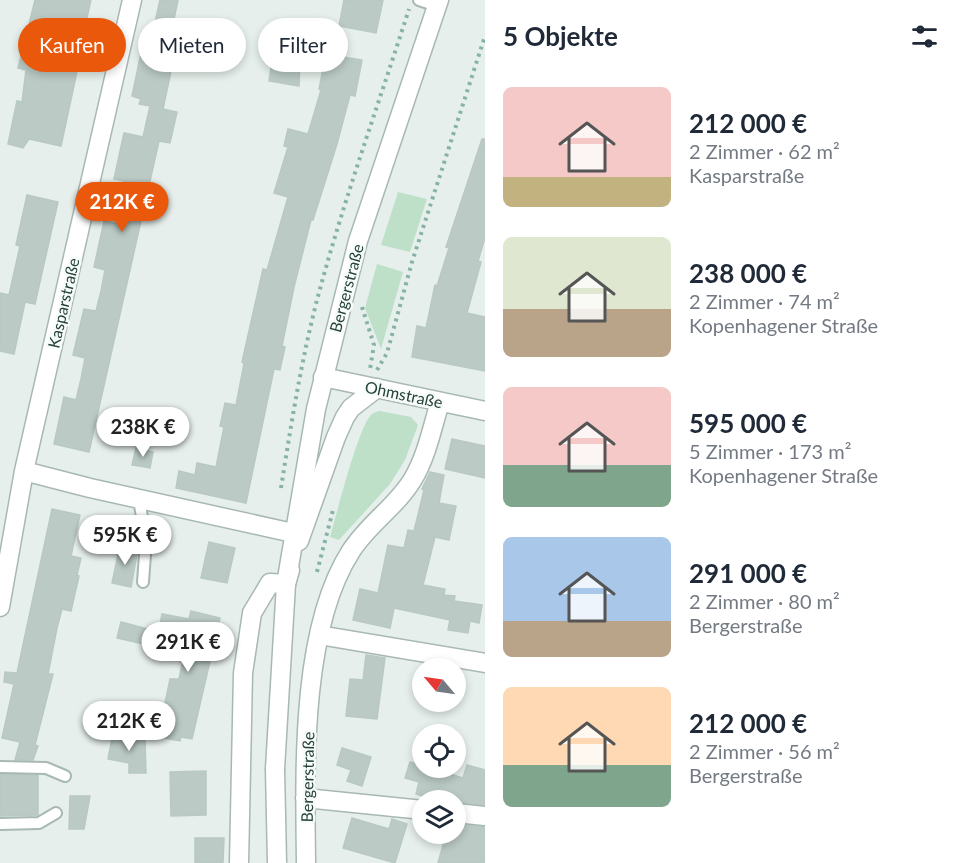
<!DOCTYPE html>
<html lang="de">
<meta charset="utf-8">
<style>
body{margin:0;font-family:Lato,sans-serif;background:#f6f6f7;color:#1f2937;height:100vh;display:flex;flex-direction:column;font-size:22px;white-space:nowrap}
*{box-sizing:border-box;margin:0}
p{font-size:20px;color:#747a83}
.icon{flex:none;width:33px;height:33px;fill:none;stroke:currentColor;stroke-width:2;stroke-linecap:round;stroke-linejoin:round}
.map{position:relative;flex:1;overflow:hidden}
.panel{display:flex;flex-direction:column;background:#fff;width:474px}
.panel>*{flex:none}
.hud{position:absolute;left:18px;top:18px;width:376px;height:54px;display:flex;gap:12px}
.needle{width:39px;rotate:299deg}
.controls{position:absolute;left:412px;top:658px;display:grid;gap:12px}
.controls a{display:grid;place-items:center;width:54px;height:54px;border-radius:50%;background:#fff;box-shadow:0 3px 9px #0003;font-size:30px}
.price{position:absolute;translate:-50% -51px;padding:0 14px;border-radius:21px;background:#fff;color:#222;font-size:20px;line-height:39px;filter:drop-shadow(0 2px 3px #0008)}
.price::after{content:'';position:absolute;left:50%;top:36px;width:18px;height:14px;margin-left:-9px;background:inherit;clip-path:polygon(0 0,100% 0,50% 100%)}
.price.current{background:#ea580c;color:#fff}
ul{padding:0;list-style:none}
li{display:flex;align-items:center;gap:18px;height:150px;padding:0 18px}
li span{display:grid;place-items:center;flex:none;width:168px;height:120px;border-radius:9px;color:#555}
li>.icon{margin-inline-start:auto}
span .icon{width:72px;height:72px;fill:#fffc;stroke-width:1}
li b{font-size:26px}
h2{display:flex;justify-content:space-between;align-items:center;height:72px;padding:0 18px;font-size:26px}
.tag{padding:0 21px;border-radius:27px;background:#fff;box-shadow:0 3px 9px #0003;font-size:21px;line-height:54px}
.tag.current{background:#ea580c;color:#fff}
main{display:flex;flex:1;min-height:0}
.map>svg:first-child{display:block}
.green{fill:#bfe0c8}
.building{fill:#bbcac4;stroke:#b8c9c2;stroke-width:1.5}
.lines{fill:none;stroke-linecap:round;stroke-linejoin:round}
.service-casing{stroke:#a8b8b2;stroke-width:14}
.minor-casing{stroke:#a8b8b2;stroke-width:21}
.tertiary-casing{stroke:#a8b8b2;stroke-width:21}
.path{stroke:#86b3a5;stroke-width:4;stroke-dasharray:3 4.5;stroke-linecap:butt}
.service{stroke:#fff;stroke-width:10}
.minor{stroke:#fff;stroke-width:18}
.tertiary{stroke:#fff;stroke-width:18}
.tertiary-bridge-casing{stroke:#a8b8b2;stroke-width:21;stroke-linecap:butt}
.tertiary-bridge{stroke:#fff;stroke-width:18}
.labels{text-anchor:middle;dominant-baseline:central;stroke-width:5;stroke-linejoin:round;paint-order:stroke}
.street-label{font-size:16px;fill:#24423a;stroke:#f7fbf9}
</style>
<main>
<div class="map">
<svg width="485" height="863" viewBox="0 0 485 863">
<rect width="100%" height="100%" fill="#e6efeb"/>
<path class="green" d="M398,192L427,199L410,252L381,245Z
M377,264L403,272L381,349L365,308Z
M380,411L411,417L418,425L405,460L390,484L339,540L330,537C336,516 359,424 372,414C373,413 379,411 380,411Z"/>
<path class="building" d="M35,0H91L79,53H81L61,146L29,139L23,148L8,144L17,101L22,102L26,70L18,68Z
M160,0H178L171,34L175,35L170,62H173L163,109L177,112L170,143L159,141L89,452L54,444L64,397L76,400L81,379L85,358L73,355L84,309L96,311L101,291L105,270L94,267L104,221L123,225L132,183L114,179L124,133L143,137L150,106L139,104L141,99L132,96L146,29L153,31Z
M344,0H383L376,33L339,26Z
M279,45L294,48L292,57L300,59L299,86L269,81L273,55Z
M326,54L362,60L355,96L350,95L337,144L313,220H311L294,287L282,346L285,347L280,370L274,369L246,503L176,488L179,471L195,475L197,463L216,467L224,427L220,426L225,403L236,405L244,364L242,362L263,269L267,270L288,197L274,193L288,147L284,146L288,129L308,134L321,90L319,89Z
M482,139H485V238L478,261L481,262L467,313L485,317V371L412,357L417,326L426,328L435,285L437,286L449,248L446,247Z
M27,195L58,202L35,304L25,302L14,354L0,351V293L9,295L20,246L16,245Z
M452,439L485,446V478L445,469Z
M136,448L153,452L150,468L132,465Z
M430,472L444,475L439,503L456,506L449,540L435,537L423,585L445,589L444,595L455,596L454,601L482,605L479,623L470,621L468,633L448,630L450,620L394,608L390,628L353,620L360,589L378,593L388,545L404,548L408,530L414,531L424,490L422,489Z
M52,509L80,515L71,556L81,558L77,575L79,576L71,611L62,609L57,628L48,674H53L35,745L38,746L33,760H15L20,742L2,738L14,684L4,682L5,672L17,673Z
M209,542L235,548L227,583L201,578Z
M120,545L138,549L131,587L112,583Z
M191,611L220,618L192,739L181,737L180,741L158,737L170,679H179L188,637L159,631L162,614L189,619Z
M121,622L148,629L144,644L117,638Z
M366,655L385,658L377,719L346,716L350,679L363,680Z
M113,733L145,739L146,773H129V763L108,759Z
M342,748L371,757L362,786L347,781L351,770L337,765Z
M410,762L423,765V768H431L463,778L467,765L485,770V805L438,801L416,794L419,782L405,778Z
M206,771V815L171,816L170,772Z
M0,774L38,775V815L0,816Z
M70,796H90L84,829H69Z
M352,818L389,829L392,819L407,824L395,863L343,848Z
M456,824L485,827V863H438L446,834H456Z
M195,838H224L223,863H195Z"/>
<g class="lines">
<g class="service-casing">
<path id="service" d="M419,0L437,6
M139,499L146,541L143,582
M0,767L46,768L65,776
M0,824L39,823L56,813"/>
</g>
<g class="minor-casing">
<path id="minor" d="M323,377L485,411
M24,471L90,488L293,533
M299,541L336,437L345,417L351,408L377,388
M0,607L24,471L132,0
M319,635L485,663
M305,798L423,810
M456,813L485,816
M239,863L243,673L252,613L270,583L286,584L290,570
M306,863C305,772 300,630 351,551C368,524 397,506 413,479C427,455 432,428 440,402"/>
</g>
<g class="tertiary-casing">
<path id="tertiary" d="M275,769L286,584L316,409L358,241L439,0"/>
</g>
<path class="path" d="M362,307L374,345L370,369
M377,370L387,353L412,262L485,36
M281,488C291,425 301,362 317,300C343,202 378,106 409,9
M317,572L333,510"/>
<use href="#service" class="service"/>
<use href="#minor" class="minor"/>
<use href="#tertiary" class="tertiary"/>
<g class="tertiary-bridge-casing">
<path id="tertiary-bridge" d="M275,769L277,863"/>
</g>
<use href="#tertiary-bridge" class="tertiary-bridge"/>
</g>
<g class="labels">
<g class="street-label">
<text transform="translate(346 288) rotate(-75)">Bergerstraße</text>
<text transform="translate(63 303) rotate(-77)">Kasparstraße</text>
<text transform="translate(404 394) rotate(12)">Ohmstraße</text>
<text transform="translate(307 777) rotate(-89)">Bergerstraße</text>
</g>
</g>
</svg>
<div class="controls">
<a><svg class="needle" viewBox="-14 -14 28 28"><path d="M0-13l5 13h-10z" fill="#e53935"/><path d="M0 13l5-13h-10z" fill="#747a83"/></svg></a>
<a><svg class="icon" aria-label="locate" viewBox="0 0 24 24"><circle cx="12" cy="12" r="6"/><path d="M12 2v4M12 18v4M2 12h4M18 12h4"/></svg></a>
<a><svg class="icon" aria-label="layers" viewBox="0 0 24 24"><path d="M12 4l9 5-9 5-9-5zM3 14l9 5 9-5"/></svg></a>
</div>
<b class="price current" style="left:122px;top:233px">212K €</b>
<b class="price" style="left:143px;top:458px">238K €</b>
<b class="price" style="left:125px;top:566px">595K €</b>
<b class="price" style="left:188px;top:673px">291K €</b>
<b class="price" style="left:129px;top:752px">212K €</b>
<div class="hud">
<a class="tag current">Kaufen</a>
<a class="tag">Mieten</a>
<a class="tag">Filter</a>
</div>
</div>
<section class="panel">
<h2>5 Objekte<svg class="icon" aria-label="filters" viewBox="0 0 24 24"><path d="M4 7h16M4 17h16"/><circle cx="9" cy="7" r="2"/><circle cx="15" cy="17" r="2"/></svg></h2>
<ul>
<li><span style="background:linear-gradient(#f6c9c9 75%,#c2b280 0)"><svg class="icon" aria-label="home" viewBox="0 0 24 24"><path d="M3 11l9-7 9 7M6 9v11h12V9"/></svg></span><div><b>212 000 €</b><p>2 Zimmer · 62 m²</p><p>Kasparstraße</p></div></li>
<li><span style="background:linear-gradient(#dfe7d0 60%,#b9a48a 0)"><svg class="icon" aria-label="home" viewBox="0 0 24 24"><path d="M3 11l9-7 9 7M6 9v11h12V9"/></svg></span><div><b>238 000 €</b><p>2 Zimmer · 74 m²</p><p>Kopenhagener Straße</p></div></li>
<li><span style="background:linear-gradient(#f6c9c9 65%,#7fa58c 0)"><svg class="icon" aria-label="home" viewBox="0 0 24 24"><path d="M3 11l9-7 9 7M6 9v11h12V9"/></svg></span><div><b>595 000 €</b><p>5 Zimmer · 173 m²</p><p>Kopenhagener Straße</p></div></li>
<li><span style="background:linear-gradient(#a9c7e8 70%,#b9a48a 0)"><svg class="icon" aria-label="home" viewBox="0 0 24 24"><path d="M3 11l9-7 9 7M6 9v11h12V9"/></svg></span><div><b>291 000 €</b><p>2 Zimmer · 80 m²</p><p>Bergerstraße</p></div></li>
<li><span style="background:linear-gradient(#ffd9b3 65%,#7fa58c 0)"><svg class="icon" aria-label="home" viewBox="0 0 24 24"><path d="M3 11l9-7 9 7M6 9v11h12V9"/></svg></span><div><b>212 000 €</b><p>2 Zimmer · 56 m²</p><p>Bergerstraße</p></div></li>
</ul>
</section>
</main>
